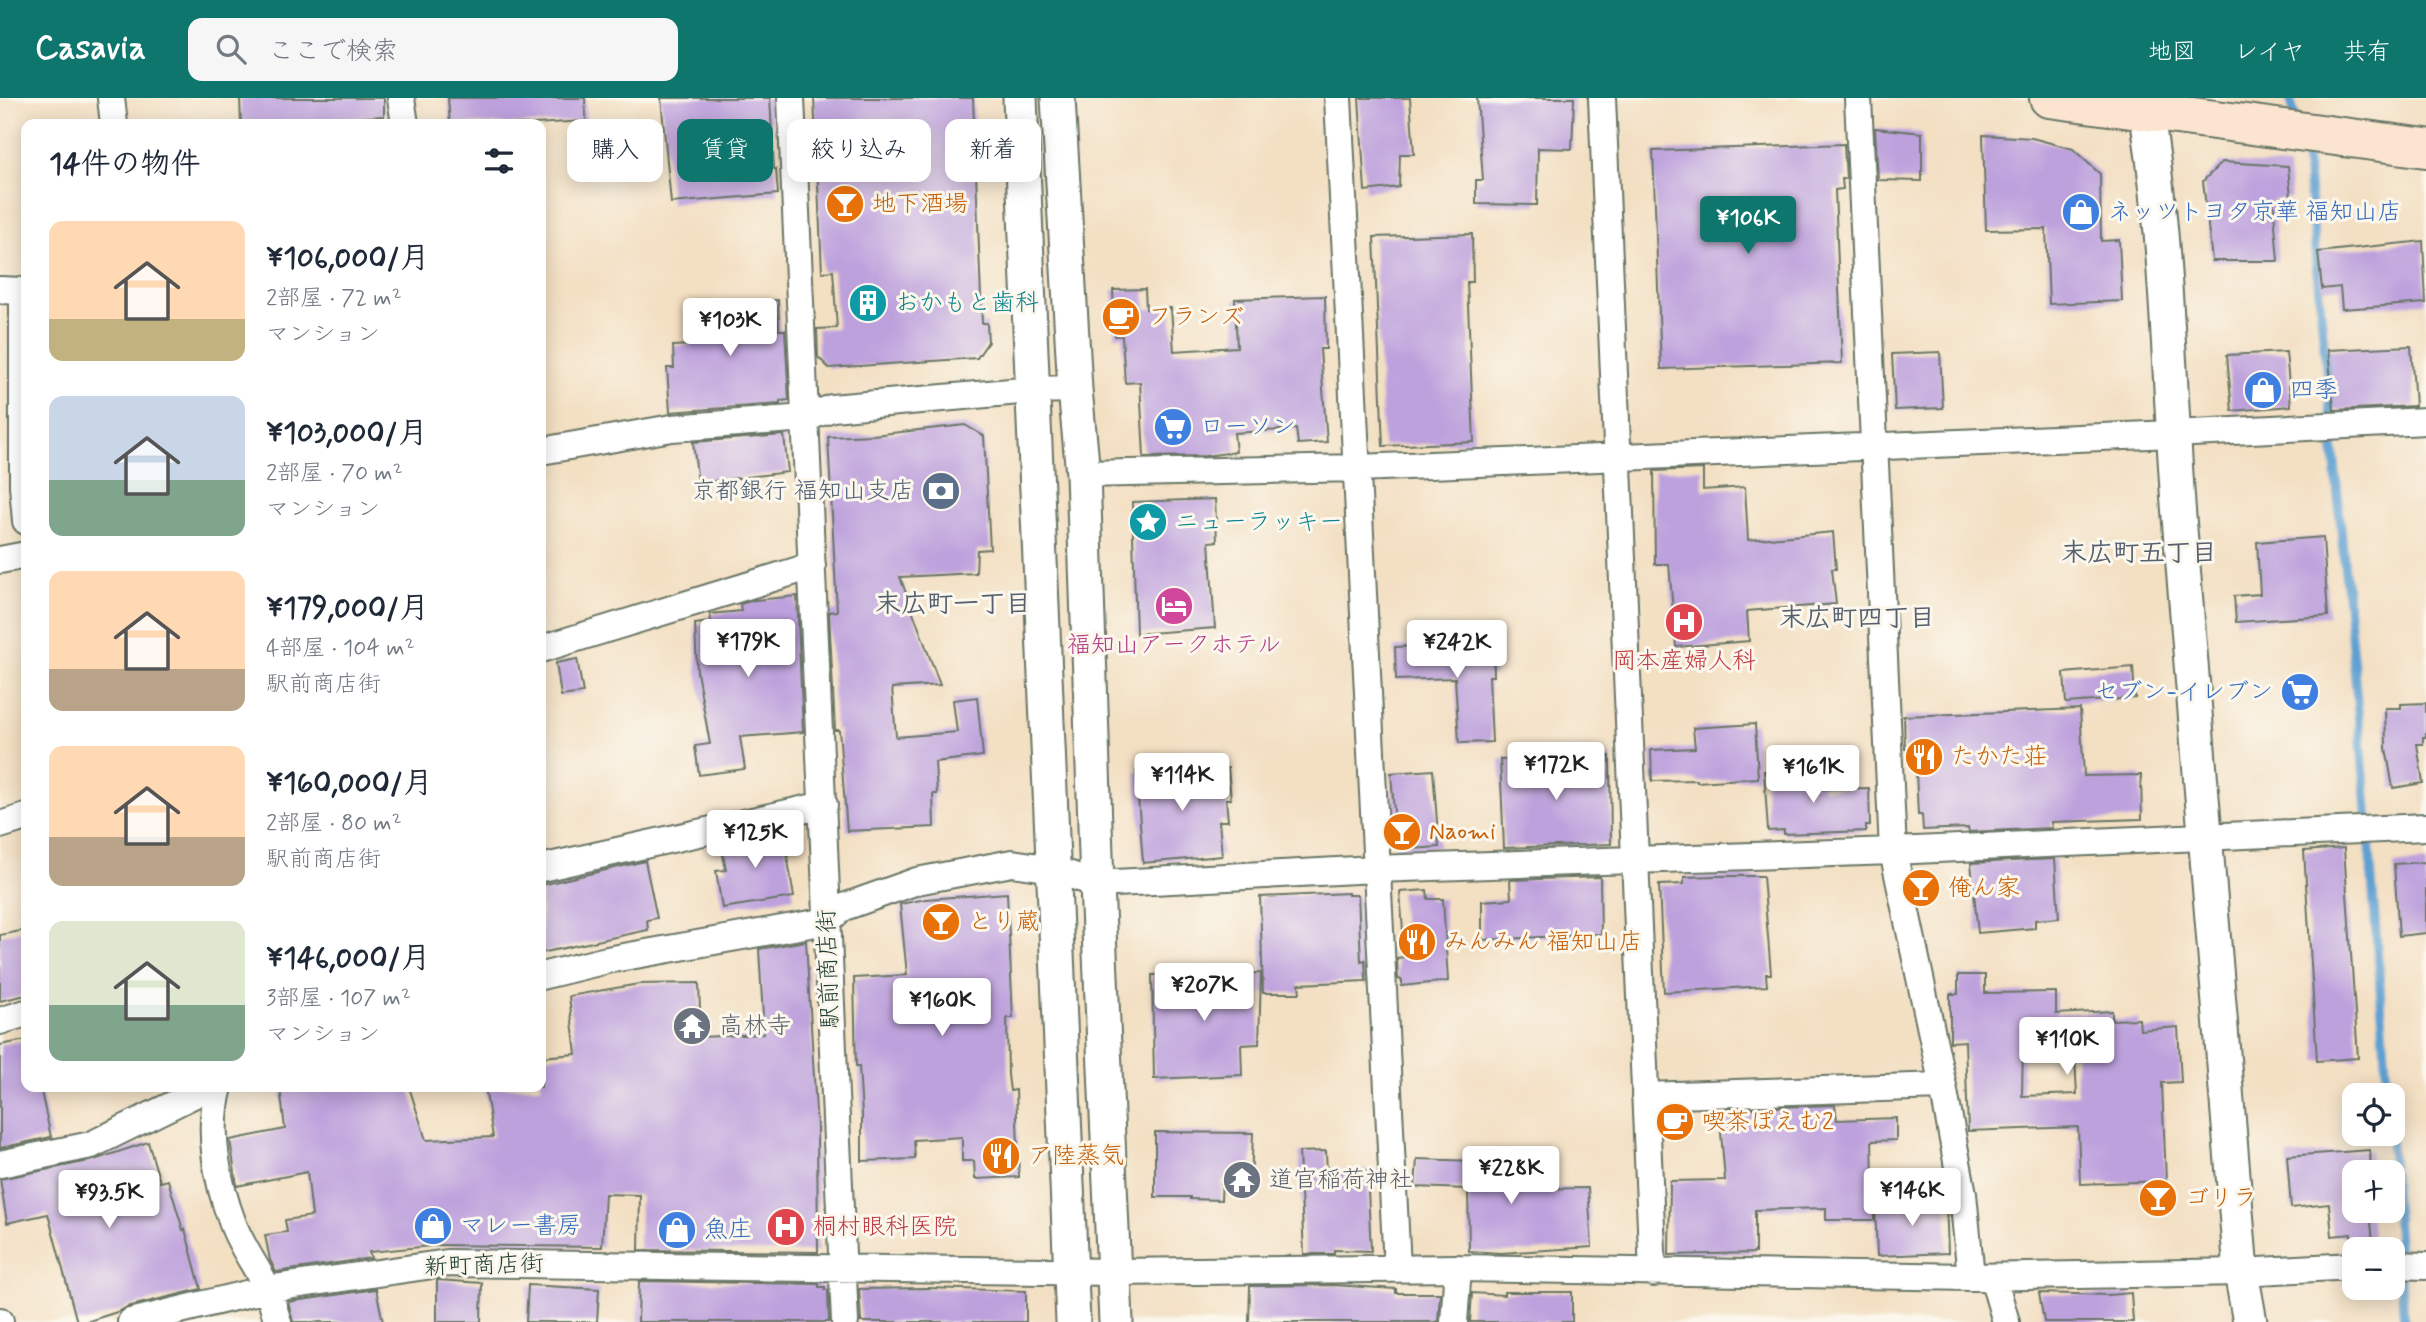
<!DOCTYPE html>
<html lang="ja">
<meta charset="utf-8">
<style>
body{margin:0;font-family:Mynerve,"Klee One",sans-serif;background:#f6f6f7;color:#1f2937;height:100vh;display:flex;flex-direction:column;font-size:26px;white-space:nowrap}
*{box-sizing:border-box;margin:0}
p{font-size:23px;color:#747a83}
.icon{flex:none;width:38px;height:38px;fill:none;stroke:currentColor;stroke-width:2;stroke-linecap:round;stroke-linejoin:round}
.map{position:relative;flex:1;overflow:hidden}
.panel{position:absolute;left:21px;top:21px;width:525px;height:973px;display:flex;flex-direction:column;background:#fff;border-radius:14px;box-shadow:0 4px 18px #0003}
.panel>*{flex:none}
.banner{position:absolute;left:567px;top:21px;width:665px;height:63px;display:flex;gap:14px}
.buttons{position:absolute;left:2342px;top:985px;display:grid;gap:14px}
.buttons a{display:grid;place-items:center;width:63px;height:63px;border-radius:14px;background:#fff;box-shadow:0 4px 18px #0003;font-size:35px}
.price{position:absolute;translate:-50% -60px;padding:0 16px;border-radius:7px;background:#fff;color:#222;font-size:23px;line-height:46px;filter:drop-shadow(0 2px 4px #0008)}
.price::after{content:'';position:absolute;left:50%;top:42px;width:21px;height:16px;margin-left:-10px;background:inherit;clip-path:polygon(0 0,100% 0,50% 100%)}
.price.on{background:#0f766e;color:#fff}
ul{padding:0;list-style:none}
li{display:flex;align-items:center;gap:21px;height:175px;padding:0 28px}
li span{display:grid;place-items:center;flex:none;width:196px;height:140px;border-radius:14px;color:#555}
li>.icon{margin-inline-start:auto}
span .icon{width:84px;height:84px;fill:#fffc;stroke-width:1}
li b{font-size:30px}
h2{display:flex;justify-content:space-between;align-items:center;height:84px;padding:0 28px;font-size:30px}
.tag{padding:0 24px;border-radius:14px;background:#fff;box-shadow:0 4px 18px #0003;font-size:24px;line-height:63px}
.tag.on{background:#0f766e;color:#fff}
header{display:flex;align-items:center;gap:42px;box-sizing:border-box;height:98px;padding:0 35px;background:#0f766e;color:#fff}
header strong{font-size:33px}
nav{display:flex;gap:38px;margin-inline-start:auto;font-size:24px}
.search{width:490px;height:63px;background:#f6f6f7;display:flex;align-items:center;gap:18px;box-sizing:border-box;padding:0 24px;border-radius:14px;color:#747a83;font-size:26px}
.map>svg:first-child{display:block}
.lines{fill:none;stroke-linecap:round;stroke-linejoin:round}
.stream{stroke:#5da0d1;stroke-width:9}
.building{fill:#bda1dd;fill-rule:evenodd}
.minor-casing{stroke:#697666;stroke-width:30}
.tertiary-casing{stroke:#697666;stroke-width:37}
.secondary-casing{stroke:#697666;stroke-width:42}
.minor{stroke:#fff;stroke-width:26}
.tertiary{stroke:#fff;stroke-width:33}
.secondary{stroke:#fce5d0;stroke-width:38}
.labels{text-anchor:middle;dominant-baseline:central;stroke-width:6;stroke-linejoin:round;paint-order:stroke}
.food-label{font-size:24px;fill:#c56008;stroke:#fbf7ec;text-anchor:start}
.shop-label{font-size:24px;fill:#366cbe;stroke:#fbf7ec;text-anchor:start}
.culture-label{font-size:24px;fill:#0d838f;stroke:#fbf7ec;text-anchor:start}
.service-label{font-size:24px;fill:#4e5e75;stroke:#fbf7ec;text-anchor:end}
.hotel-label{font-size:24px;fill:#b23c85;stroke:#fbf7ec}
.health-label{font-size:24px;fill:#be3a42;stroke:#fbf7ec}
.street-label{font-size:24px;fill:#1f3d34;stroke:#fbf7ec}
.worship-label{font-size:24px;fill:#5b616d;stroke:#fbf7ec;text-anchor:start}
.neighbourhood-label{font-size:26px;font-weight:bold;fill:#56606f;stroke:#fbf7ec}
</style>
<header>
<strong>Casavia</strong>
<div class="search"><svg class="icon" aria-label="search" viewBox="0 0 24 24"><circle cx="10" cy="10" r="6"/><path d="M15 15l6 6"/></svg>ここで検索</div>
<nav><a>地図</a><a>レイヤ</a><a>共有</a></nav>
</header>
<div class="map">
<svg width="2426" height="1224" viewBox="0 0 2426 1224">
<rect width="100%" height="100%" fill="#fbf7ec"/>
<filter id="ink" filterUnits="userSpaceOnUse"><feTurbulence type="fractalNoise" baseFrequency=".0143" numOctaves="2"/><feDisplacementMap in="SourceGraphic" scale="14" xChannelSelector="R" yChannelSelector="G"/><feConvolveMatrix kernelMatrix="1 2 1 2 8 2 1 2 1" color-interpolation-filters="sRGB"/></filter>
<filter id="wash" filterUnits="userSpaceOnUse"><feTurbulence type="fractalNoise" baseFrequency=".00686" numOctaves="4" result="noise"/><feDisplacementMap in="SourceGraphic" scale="28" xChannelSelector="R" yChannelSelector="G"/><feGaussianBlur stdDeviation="1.57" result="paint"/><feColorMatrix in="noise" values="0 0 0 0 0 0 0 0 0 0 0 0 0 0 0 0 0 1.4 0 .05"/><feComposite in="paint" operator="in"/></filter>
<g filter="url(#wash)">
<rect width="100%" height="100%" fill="#f3dfc2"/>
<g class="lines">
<path class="stream" d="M2290,0L2296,22
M2301,42L2307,65L2366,699L2388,998
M2390,1036L2404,1224"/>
</g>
<g id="blocks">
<path class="building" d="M240,0H384V18L334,21V26H241Z
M448,0H585L586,23L534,26H450Z
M661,0H770L774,71H776L778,96L671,105Z
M814,0H973L982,225H987L988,244L977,260L829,270L818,259L817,231L837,230L833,173L822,174Z
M1359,0H1410L1414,56H1400L1399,89L1365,93Z
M1477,0H1574L1572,51L1538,50L1537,107L1476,106V82H1483Z
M1875,30L1922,35V83L1878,82Z
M1983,37L2032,40L2073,51L2100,76L2101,143L2119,142L2122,203L2049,206L2046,131L1986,132Z
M1844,46L1846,81H1842L1843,91L1835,92L1842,265L1661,271L1653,53Z
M2222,64L2288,68L2291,100L2273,102L2278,163H2212L2203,83Z
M1472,136L1473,184H1467L1474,344L1383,348L1374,139Z
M2423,143L2426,205L2342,211L2340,189L2322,191L2318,154Z
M1145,191L1146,211L1171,210L1174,253L1237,249L1235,201L1325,198L1326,251H1320L1327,344L1298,346L1296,331L1234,335L1236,354L1205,358L1144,359L1140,284L1125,285L1122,238H1115L1113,192Z
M778,202L779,232H785L789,302L780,303V306L670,314L667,270H674L673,248L691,247L688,207Z
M2411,248L2415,308L2334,312L2328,252Z
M1940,254L1943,310L1895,312L1892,256Z
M2286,254L2291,308L2232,313L2227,257Z
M965,327L984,338L990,451L977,452L976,475L900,479L940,587L892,590L896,639L957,634L953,602L977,599L983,658L935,664L937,696H933L934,729L847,733L839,632H835L829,514L837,513L828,339L873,337Z
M784,337L788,374L698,385L693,344Z
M1703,371V392L1745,389L1748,442L1833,434L1836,471H1832L1836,506L1747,513L1749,543L1676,549L1669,466H1655L1654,373Z
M1215,401L1217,443L1209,444L1215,530L1136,536L1132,404Z
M2323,439L2328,518L2236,524L2234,498L2260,496L2257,444Z
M797,498L803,634L740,639L745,671L699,677L695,648L710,646L697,574L695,526L711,524L710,516L741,513L740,506L755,502Z
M1493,542L1494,578H1489L1492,644L1459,645L1455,580L1396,582L1395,549L1467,546V543Z
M577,561L583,595L561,598L556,565Z
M2133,569L2135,600L2066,605L2064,575Z
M2426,605V639H2423V646H2417L2423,685L2393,690L2386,650L2385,610H2401V606Z
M2080,611L2084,678L2141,677L2142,721L2051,724L2052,730L1969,734L1968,730L1923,732L1922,717H1918L1915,651H1905L1904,618Z
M1755,626L1758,680L1697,684V682L1652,683L1651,652L1695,650L1693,630Z
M1610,658L1611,746L1504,750L1500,661Z
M1228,670L1231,701H1226L1228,723H1219L1222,758L1143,765L1136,673Z
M1433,672L1439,749L1397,752L1391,675Z
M1800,672V679L1808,678V683L1822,682L1823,691L1869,690L1870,728H1866V733L1784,736V732L1768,733L1764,673Z
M786,731L789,744H785L794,799L722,810L716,773L726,772L721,746Z
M2344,750L2358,960L2317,963L2304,753Z
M2055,761L2059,820L2035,822V830L1978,835L1971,765Z
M645,763L657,820L647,822L648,832L541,855V787Z
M2426,764V835L2399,838L2394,766Z
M1717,778H1763L1771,876H1766L1767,888L1664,894L1659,787L1684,786V779Z
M1600,779L1601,836L1482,842V803L1511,801L1510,782Z
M1427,792L1428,801H1443L1448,883L1402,888V882L1398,881L1397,860L1405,859L1400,794Z
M1007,795L1013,920H1007L1008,977L1010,993L1016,992L1019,1079L975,1081L974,1063H962V1039L914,1042L915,1061L862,1063V1016L859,968H856L854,880L907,877L900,806L926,801Z
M1348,795V797H1358L1361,863L1365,862L1366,883L1299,886L1300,895H1263L1260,799Z
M26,832V897L0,903V837Z
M806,843L817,1030L818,1154L639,1152L640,1097L605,1096L602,1149L441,1147L369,1154L371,1160L276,1174L270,1162L265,1137L287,1134L285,1122L312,1118L307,1074L237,1088L230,1042L285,1031L280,989H409L426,1042L493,1039L485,989H541V959L576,956L569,898L639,886L699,885L701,939L764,936L759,851Z
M1261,875L1259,946L1241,947L1242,977L1154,981L1152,877Z
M1958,877H1985V895L2056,894V916L2112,913V922L2139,921L2140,932L2178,929L2181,984L2162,985L2166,1083L2080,1086L2078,1029L1968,1033L1965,943L1950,944V896H1958ZM2074,942L2077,996L2022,998L2023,943Z
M26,942V989H40L51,1039L0,1050V947Z
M1835,1007L1837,1022L1896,1020V1042L1872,1043L1874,1122H1826V1110L1755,1112V1155L1669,1157L1670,1083L1725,1082L1719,1011Z
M1155,1034L1253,1035L1251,1084L1222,1082L1221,1102L1190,1101V1099H1155Z
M148,1044L160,1084L168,1082L183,1132L185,1131L201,1191L127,1209L120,1213L86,1224H77L48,1116L7,1125L0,1081L94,1062Z
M2370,1052L2371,1074H2354V1113H2370L2373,1145L2352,1147L2351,1136L2332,1138L2329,1106L2291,1110L2287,1058Z
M1326,1053L1327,1075L1367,1072L1371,1153L1334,1152V1156H1304L1299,1054Z
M1475,1053H1512V1086L1515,1085L1516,1091L1588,1090L1592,1149L1501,1155L1469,1153L1468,1091L1415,1089L1417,1061L1475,1063Z
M1946,1103L1948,1155L1877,1158L1875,1106Z
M437,1182L482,1185L481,1224H437Z
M639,1183L819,1186V1189H825V1192H828L829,1224H638Z
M528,1187L599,1191L597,1224H526Z
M1333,1187L1396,1191V1195H1440L1438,1224H1249L1250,1188Z
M927,1190L1026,1193V1224H861L859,1191Z
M376,1191L383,1224H293L288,1204Z
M1504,1194H1572V1224H1470L1472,1195L1504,1197Z
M2039,1195L2108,1197L2131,1195L2133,1224H2044Z"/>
</g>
</g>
<g filter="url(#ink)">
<use href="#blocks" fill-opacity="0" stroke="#697666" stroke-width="2"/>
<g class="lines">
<g class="minor-casing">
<path id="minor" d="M111,0L114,26
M401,0L405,26
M791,0L845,1224
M1338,0C1359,390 1376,780 1397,1170
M1602,0L1653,1175
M1858,0L1893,753L1943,988L1963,1096L1971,1179
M0,192L23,193V388L26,423
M541,353L672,330L806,320L832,310L1032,292L1075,291
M1083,376L1358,370L2173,336L2426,323
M0,462L26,457
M541,551L812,468
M0,727L26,719
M541,770L824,707
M541,878L607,862L827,823L844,809L917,783L1012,765L1053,771L1097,786L1375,771L1893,753L2426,729
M0,923L26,915
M219,989C207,1033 217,1084 233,1126C241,1148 256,1168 266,1188C271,1200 274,1212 278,1224
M1645,998L1943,988
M0,1066L91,1047L209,989
M2392,1167L2426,1168
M1993,1179L2006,1224
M0,1223V1224
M131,1224L267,1191L447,1165L1115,1174L1458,1170L1971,1179L2241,1174L2354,1168
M1454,1224L1458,1170"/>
</g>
<g class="tertiary-casing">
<path id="tertiary" d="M1020,0L1073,1224
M1058,0L1075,291L1083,376L1097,786L1116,1224
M2144,0C2168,138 2168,279 2179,419C2199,671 2221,922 2241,1174L2250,1224"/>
</g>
<g class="secondary-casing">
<path id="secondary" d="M2049,0L2426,50"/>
</g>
<use href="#minor" class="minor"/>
<use href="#tertiary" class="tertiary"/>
<use href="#secondary" class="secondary"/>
</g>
</g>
<defs>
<g id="bar-disc" transform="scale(2.0125)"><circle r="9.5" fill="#e8710a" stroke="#fbf7ec"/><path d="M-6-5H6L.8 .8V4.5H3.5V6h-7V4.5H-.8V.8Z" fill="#fff"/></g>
<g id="shop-disc" transform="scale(2.0125)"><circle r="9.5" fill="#3f7fe0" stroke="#fbf7ec"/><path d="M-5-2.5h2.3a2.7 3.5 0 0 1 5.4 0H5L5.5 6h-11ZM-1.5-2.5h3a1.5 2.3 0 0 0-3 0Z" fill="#fff"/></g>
<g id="building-disc" transform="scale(2.0125)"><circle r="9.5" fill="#0f9aa8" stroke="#fbf7ec"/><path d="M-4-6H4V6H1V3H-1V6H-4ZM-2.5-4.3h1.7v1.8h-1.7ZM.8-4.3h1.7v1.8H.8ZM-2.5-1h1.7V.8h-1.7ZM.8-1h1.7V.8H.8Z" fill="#fff"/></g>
<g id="cafe-disc" transform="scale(2.0125)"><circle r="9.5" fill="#e8710a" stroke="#fbf7ec"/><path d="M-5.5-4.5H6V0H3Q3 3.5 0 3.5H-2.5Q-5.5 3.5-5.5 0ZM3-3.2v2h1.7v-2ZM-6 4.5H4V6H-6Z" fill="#fff"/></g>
<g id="supermarket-disc" transform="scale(2.0125)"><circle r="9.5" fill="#3f7fe0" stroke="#fbf7ec"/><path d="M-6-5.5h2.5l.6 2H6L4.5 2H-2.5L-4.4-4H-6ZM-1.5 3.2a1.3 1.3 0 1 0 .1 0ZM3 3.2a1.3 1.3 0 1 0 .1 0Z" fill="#fff"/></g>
<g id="bank-disc" transform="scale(2.0125)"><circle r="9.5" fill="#5c6f8a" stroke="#fbf7ec"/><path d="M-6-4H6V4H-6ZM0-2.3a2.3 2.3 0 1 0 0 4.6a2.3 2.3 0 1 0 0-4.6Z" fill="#fff"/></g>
<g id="sight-disc" transform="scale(2.0125)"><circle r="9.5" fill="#0f9aa8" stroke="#fbf7ec"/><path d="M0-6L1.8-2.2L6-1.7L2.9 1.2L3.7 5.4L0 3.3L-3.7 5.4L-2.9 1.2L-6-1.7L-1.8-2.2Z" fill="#fff"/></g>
<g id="hotel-disc" transform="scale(2.0125)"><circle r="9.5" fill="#d1479c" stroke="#fbf7ec"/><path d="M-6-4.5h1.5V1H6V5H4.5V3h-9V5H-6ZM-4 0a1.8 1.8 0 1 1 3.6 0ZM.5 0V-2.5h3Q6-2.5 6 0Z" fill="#fff"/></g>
<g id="hospital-disc" transform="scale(2.0125)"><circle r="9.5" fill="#e0444e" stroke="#fbf7ec"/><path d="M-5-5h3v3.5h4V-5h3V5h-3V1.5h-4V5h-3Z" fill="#fff"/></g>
<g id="restaurant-disc" transform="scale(2.0125)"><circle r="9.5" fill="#e8710a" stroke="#fbf7ec"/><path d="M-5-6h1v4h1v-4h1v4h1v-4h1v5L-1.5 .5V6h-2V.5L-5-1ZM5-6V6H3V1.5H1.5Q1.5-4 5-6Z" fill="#fff"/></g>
<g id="temple-disc" transform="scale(2.0125)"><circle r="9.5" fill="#6b7280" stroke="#fbf7ec"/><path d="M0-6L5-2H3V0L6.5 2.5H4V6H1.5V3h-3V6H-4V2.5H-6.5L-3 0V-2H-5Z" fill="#fff"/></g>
</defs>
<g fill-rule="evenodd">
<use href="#bar-disc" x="845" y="106"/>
<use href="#shop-disc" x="2081" y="114"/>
<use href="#building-disc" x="868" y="205"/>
<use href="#cafe-disc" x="1121" y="219"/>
<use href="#shop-disc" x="2263" y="292"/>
<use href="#supermarket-disc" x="1173" y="329"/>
<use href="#bank-disc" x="941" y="393"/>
<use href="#sight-disc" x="1148" y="424"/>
<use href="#hotel-disc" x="1174" y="508"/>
<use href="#hospital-disc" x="1684" y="524"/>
<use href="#supermarket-disc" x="2300" y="594"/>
<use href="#restaurant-disc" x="1924" y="659"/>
<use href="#bar-disc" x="1402" y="734"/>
<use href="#bar-disc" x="1921" y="790"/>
<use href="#bar-disc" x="941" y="824"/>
<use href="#restaurant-disc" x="1417" y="844"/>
<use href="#temple-disc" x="692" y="928"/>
<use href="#cafe-disc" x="1675" y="1024"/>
<use href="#restaurant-disc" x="1001" y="1058"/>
<use href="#temple-disc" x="1242" y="1082"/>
<use href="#bar-disc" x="2158" y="1100"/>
<use href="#shop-disc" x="433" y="1128"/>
<use href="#hospital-disc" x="786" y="1129"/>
<use href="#shop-disc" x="677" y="1132"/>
</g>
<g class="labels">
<g class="food-label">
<text x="872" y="106">地下酒場</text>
<text x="1148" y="219">フランズ</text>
<text x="1951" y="659">たかた荘</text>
<text x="1429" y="734">Naomi</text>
<text x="1948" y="790">俺ん家</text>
<text x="968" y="824">とり蔵</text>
<text x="1444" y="844">みんみん 福知山店</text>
<text x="1702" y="1024">喫茶ぽえむ2</text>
<text x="1028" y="1058">ア陸蒸気</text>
<text x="2185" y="1100">ゴリラ</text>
</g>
<g class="shop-label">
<text x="2108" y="114">ネッツトヨタ京華 福知山店</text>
<text x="2290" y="292">四季</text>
<text x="1200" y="329">ローソン</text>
<text x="2273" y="594" text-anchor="end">セブン-イレブン</text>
<text x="460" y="1128">マレー書房</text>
<text x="704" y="1132">魚庄</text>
</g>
<g class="culture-label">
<text x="895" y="205">おかもと歯科</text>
<text x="1175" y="424">ニューラッキー</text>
</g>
<g class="service-label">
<text x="914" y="393">京都銀行 福知山支店</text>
</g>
<g class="hotel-label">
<text x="1174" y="547">福知山アークホテル</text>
</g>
<g class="health-label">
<text x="1684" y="563">岡本産婦人科</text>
<text x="813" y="1129" text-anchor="start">桐村眼科医院</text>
</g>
<g class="street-label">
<text transform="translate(829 871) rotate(-92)">駅前商店街</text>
<text transform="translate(484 1168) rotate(-2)">新町商店街</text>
</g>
<g class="worship-label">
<text x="719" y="928">高林寺</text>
<text x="1269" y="1082">道官稲荷神社</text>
</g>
<g class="neighbourhood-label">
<text x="2139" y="456">末広町五丁目</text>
<text x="953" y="507">末広町一丁目</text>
<text x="1857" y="521">末広町四丁目</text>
</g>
</g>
</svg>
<div class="buttons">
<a><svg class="icon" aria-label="locate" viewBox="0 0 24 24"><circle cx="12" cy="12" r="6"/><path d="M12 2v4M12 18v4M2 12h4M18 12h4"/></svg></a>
<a>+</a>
<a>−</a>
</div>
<b class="price on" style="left:1748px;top:158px">¥106K</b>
<b class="price" style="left:730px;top:260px">¥103K</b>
<b class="price" style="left:748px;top:581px">¥179K</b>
<b class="price" style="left:1457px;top:582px">¥242K</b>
<b class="price" style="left:1556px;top:704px">¥172K</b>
<b class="price" style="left:1813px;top:707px">¥161K</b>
<b class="price" style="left:1182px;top:715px">¥114K</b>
<b class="price" style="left:755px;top:772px">¥125K</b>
<b class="price" style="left:1204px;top:925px">¥207K</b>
<b class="price" style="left:942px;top:940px">¥160K</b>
<b class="price" style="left:2067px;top:979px">¥110K</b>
<b class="price" style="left:1511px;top:1108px">¥228K</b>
<b class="price" style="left:1912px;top:1130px">¥146K</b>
<b class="price" style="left:109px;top:1132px">¥93.5K</b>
<div class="banner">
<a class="tag">購入</a>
<a class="tag on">賃貸</a>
<a class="tag">絞り込み</a>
<a class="tag">新着</a>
</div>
<section class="panel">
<h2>14件の物件<svg class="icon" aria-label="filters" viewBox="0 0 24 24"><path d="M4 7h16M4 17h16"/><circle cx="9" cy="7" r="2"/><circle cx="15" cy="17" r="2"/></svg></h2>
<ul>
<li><span style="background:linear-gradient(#ffd9b3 70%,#c2b280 0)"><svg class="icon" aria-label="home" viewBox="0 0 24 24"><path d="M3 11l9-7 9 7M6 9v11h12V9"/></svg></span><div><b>¥106,000/月</b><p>2部屋 · 72 m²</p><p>マンション</p></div></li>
<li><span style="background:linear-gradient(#c9d6e8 60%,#7fa58c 0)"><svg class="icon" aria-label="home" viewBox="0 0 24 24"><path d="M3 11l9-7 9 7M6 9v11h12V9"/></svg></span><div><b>¥103,000/月</b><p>2部屋 · 70 m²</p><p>マンション</p></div></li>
<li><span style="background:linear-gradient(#ffd9b3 70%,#b9a48a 0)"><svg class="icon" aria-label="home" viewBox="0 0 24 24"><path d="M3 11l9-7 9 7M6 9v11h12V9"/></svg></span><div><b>¥179,000/月</b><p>4部屋 · 104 m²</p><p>駅前商店街</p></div></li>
<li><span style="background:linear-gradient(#ffd9b3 65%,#b9a48a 0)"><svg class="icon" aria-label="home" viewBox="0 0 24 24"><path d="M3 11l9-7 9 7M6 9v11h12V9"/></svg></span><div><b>¥160,000/月</b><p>2部屋 · 80 m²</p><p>駅前商店街</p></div></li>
<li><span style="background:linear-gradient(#dfe7d0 60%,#7fa58c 0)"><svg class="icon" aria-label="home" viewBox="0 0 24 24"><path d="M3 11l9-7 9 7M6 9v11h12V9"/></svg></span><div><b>¥146,000/月</b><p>3部屋 · 107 m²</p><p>マンション</p></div></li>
</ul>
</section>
</div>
